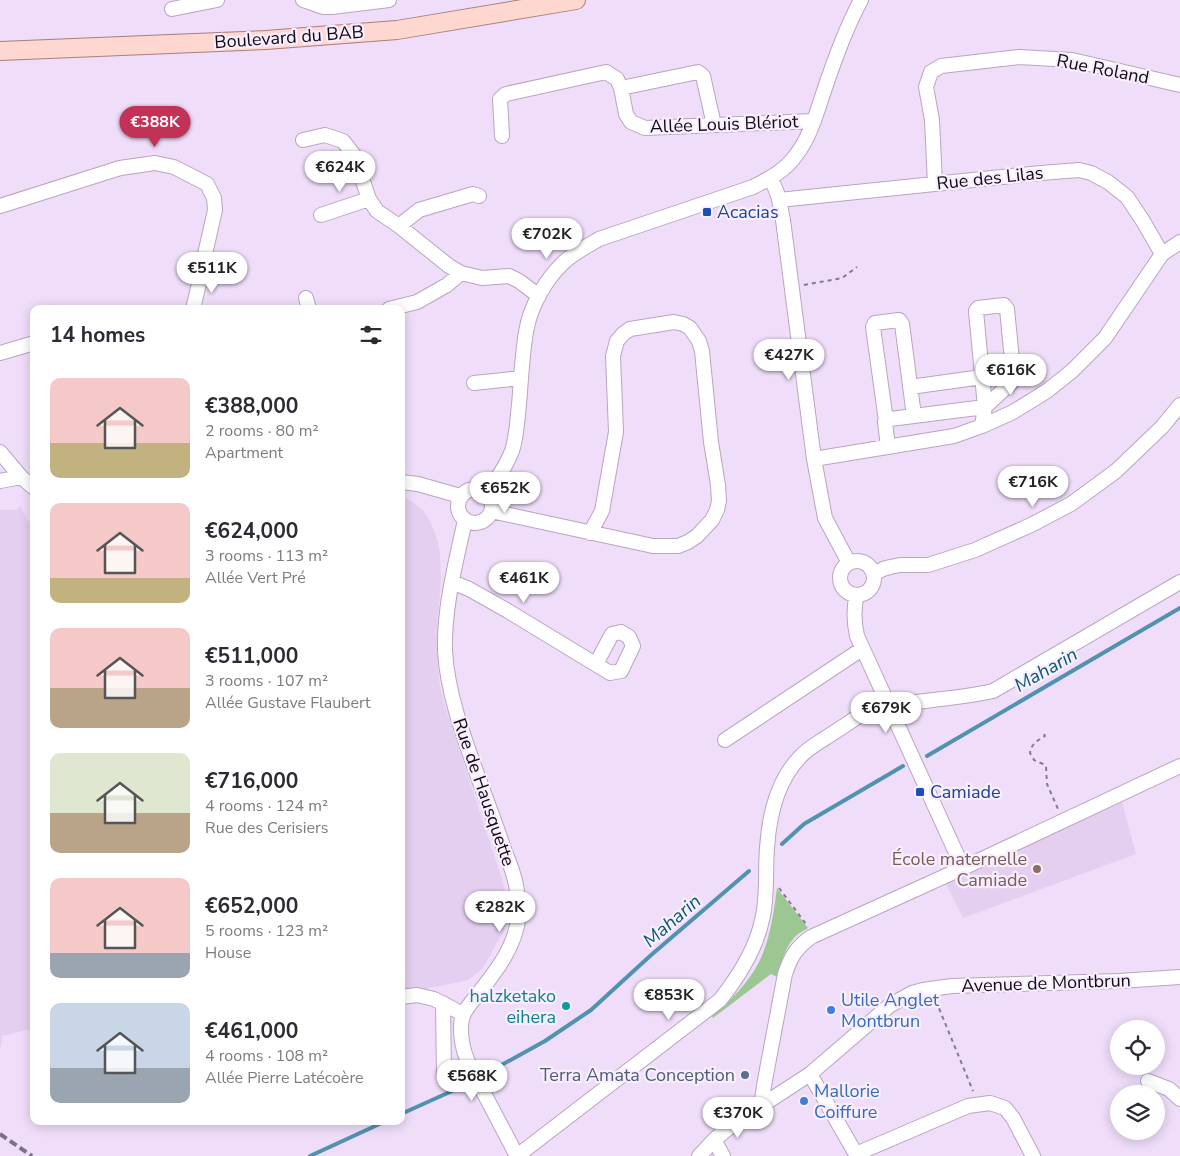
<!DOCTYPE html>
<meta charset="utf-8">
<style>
body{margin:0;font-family:"Nunito Sans",sans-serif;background:#f2f2f3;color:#2b2b33;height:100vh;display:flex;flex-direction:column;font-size:19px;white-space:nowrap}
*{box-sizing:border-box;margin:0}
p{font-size:16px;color:#7c7c81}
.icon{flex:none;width:28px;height:28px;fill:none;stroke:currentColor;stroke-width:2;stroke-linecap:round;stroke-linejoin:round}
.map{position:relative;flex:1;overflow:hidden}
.sheet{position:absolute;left:30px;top:305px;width:375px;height:820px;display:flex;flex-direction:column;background:#fff;border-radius:10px;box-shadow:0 2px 12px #0003}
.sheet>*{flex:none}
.tools{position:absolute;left:1110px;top:1020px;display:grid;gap:10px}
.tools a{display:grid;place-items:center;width:55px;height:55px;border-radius:50%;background:#fff;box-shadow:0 2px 12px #0003;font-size:25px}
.price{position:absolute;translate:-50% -42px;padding:0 11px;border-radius:18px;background:#fff;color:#222;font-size:16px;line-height:32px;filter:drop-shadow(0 1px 2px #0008)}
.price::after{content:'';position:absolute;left:50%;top:30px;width:15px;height:11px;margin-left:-8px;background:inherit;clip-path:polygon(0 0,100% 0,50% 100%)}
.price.on{background:#c23257;color:#fff}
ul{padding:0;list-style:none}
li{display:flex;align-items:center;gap:15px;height:125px;padding:0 20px}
li span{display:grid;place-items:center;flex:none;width:140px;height:100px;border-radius:10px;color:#555}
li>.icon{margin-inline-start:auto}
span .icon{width:60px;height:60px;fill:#fffc;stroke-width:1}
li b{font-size:21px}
h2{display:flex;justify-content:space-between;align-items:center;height:60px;padding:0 20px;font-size:21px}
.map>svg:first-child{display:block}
.built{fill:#e5cff1}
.green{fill:#9cc692}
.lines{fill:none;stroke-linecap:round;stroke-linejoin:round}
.stream{stroke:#5092b0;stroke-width:4}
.minor-casing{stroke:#b7a6c0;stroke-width:16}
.major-casing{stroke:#aa7e7b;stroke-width:20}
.path{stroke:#877a8e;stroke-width:2;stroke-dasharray:4 4;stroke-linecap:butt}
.minor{stroke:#fff;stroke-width:14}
.major{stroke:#fed7d1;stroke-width:18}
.rail{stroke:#7c7183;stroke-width:4;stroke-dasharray:8 4;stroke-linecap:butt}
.transit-dot{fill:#1a4fb4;stroke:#f9eeff;stroke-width:2}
.education-dot{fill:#8d6e63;stroke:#f9eeff;stroke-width:2}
.culture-dot{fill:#0f9aa8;stroke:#f9eeff;stroke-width:2}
.shop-dot{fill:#3f7fe0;stroke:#f9eeff;stroke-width:2}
.service-dot{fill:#5c6f8a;stroke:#f9eeff;stroke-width:2}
.labels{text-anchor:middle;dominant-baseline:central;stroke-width:4.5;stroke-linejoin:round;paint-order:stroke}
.street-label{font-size:18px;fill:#100a13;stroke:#f9eeff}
.transit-label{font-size:18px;fill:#164399;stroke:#f9eeff;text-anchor:start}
.education-label{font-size:18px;fill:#785e54;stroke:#f9eeff;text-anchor:end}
.culture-label{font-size:18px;fill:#0d838f;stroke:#f9eeff;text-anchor:end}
.shop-label{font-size:18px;fill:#366cbe;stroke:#f9eeff;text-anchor:start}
.service-label{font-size:18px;fill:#4e5e75;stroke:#f9eeff;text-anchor:end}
.water-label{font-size:19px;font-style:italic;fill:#075a75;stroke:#f9eeff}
</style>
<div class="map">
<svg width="1180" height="1156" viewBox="0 0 1180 1156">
<rect width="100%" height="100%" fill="#efddfa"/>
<path class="built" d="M401,497L411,501L422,509L430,521L437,538L440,555L441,579L437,632L438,668L440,686L444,703L503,882L508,908L504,930L491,954L481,970L468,980L401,994Z
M20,505L28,521H34V1028L2,1036L0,1052V510H17Z
M1122,802L1136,854L963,918L946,884Z"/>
<path class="green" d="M777,888L808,928C803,931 797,934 794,938C784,949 781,964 777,977L771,974L713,1018L712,1016C732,1000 754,977 763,953C771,933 774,910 777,888Z"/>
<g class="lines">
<path class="stream" d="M927,756L1180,608
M782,844L804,824L903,766
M487,1073L545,1041L591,1010L650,956L749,871
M401,1114L461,1087
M310,1156L386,1121"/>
<g class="minor-casing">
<path id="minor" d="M303,0L323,7H332L389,0
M172,9L217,0
M621,88L698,72L703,76L714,125
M502,136L500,99L506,94L606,72L617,79L621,88L626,114L631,122L645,128L814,121
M303,140L325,135L343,141L354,155L369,199L377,211L399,226L449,266L461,273L482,278L509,276L519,281L539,296
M770,179C779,191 780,206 783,220L814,459L825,518L849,563
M935,184L932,120L926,87L931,72L941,66L1019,57L1072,60L1180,85
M779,200L1041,173L1079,170L1091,173L1108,182L1127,197L1143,221L1162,254
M0,206L120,168L155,163L174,167L207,184L214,198L215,210L203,263
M321,215L369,199
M399,226L419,210L473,194L479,196
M306,298L309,309
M193,309L202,271
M389,309L417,302L447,285L461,273
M0,353L34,343
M474,383L521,378
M910,387L982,377
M886,421L873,327L875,323L899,320L902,324L914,416
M888,447L885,422L890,419L985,407L1014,380L1007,309L1004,305L978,308L976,311L985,407L982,426
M0,452L21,477L34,488
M814,459L954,436L982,426L1013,412L1047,391L1072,371L1105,338L1162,254L1180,242
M0,481L21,477
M401,482L418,484L460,496
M458 506a17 17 0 1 1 34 0a17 17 0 1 1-34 0Z
M484,492C497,481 506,466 512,451C517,436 517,420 519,405C521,381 522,356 526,332C530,307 545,280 564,262C574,253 587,246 599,239L753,187C769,179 786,170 796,155C811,136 817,111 825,88C835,58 846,28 861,0
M491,511L653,546H678L688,542L697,536L712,520L717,510L719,501L718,485L711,442L702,351L699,341L690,328L683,324L674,322L630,329L623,334L617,341L613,356L616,432L602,511L590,533
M465,520C456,562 444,606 445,650C447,695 467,746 482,788C490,809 498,831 505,852C510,864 516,878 517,892C518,899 519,907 519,914C516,946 497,970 478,994C471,1003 461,1013 461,1026C460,1054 474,1075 487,1099C497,1118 507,1137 517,1156
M840 578a17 17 0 1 1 34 0a17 17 0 1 1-34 0Z
M874,574L883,569L890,567L900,565H928L975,550L1031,525L1071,504L1116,471L1162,427L1180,405
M452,582L469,589L508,611L610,673L621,671L633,646L629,637L621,632L612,634L596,664
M857,595C853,609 854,622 857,636L963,868
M725,740L862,649
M401,997L417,995L434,999L463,1014
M443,1003L444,1075
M810,1074L857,1156
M1148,1081L1169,1089L1180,1099
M762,1106V1099L765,1080L785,974C791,956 796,948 811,937L963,868L1180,766
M714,1140L723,1156
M856,1154L968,1106L990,1103L1005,1108L1013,1118L1033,1156
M517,1156L720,1000C738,977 756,950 762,920C768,897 765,872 767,848C769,817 777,781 800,757C807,749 818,743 827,737C843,727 858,716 875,706C883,704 890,705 898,704C930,700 962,698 993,691L1180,582
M699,1156L714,1140L732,1125L810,1074L889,1006L912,993L923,990L952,986L1119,981L1180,977"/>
</g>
<g class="major-casing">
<path id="major" d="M0,51L266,40L397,30L576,0"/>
</g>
<path class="path" d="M804,285L842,278L857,267
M1044,734L1045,736C1038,740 1031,744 1030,753L1034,760L1043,764L1046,767L1047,784L1058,809
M779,888L806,924
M936,1001L973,1091"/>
<use href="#minor" class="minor"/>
<use href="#major" class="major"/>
<path class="rail" d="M0,1134L32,1156"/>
</g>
<g class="transit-dot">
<rect x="702" y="207" width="10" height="10" rx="2.5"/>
<rect x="915" y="787" width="10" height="10" rx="2.5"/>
</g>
<circle class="education-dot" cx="1037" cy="869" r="5"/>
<circle class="culture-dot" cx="566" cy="1006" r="5"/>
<g class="shop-dot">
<circle cx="831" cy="1010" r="5"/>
<circle cx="804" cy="1101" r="5"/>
</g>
<circle class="service-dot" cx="745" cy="1075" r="5"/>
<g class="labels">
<g class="street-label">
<text transform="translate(289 37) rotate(-4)">Boulevard du BAB</text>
<text transform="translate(1103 69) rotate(11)">Rue Roland</text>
<text transform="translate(724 124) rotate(-2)">Allée Louis Blériot</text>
<text transform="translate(990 178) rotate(-6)">Rue des Lilas</text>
<text transform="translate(484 792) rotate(71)">Rue de Hausquette</text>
<text transform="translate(1046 983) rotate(-2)">Avenue de Montbrun</text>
</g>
<g class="transit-label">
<text x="717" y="212">Acacias</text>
<text x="930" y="792">Camiade</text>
</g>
<g class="education-label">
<text x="1027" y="859">École maternelle<tspan x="1027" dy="21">Camiade</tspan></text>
</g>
<g class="culture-label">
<text x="556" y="996">halzketako<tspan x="556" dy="21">eihera</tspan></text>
</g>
<g class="shop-label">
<text x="841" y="1000">Utile Anglet<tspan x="841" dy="21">Montbrun</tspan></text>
<text x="814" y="1091">Mallorie<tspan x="814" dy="21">Coiffure</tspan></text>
</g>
<g class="service-label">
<text x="735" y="1075">Terra Amata Conception</text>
</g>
<g class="water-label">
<text transform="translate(1046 670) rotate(-30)">Maharin</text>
<text transform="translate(672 921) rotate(-41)">Maharin</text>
</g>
</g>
</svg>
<div class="tools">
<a><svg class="icon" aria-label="locate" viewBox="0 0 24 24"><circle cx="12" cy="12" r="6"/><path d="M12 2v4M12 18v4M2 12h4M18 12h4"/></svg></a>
<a><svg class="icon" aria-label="layers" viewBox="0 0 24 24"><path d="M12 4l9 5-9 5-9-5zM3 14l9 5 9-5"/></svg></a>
</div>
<b class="price on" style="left:155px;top:148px">€388K</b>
<b class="price" style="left:340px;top:193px">€624K</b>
<b class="price" style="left:547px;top:260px">€702K</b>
<b class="price" style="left:212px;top:294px">€511K</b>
<b class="price" style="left:789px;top:381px">€427K</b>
<b class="price" style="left:1011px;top:396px">€616K</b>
<b class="price" style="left:1033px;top:508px">€716K</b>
<b class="price" style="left:505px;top:514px">€652K</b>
<b class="price" style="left:524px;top:604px">€461K</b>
<b class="price" style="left:886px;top:734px">€679K</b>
<b class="price" style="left:500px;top:933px">€282K</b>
<b class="price" style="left:669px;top:1021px">€853K</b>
<b class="price" style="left:472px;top:1102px">€568K</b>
<b class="price" style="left:738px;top:1139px">€370K</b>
<section class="sheet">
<h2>14 homes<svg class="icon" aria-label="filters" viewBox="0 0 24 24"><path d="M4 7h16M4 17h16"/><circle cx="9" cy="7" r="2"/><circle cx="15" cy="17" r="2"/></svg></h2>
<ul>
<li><span style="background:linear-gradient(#f6c9c9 65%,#c2b280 0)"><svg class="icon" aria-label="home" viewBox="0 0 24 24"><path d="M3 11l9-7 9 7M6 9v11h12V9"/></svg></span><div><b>€388,000</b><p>2 rooms · 80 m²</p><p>Apartment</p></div></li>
<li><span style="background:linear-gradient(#f6c9c9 75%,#c2b280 0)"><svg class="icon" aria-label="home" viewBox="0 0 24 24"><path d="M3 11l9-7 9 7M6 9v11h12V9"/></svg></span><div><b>€624,000</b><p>3 rooms · 113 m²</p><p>Allée Vert Pré</p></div></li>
<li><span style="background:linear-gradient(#f6c9c9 60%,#b9a48a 0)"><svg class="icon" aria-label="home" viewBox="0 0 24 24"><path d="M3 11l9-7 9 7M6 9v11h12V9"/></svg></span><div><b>€511,000</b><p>3 rooms · 107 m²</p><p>Allée Gustave Flaubert</p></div></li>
<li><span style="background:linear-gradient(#dfe7d0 60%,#b9a48a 0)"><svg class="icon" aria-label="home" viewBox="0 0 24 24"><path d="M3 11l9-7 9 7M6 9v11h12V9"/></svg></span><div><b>€716,000</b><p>4 rooms · 124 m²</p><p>Rue des Cerisiers</p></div></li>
<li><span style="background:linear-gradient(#f6c9c9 75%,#9aa5b1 0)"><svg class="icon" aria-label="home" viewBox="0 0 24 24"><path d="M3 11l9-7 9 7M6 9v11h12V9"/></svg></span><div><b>€652,000</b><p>5 rooms · 123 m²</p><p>House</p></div></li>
<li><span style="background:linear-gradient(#c9d6e8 65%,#9aa5b1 0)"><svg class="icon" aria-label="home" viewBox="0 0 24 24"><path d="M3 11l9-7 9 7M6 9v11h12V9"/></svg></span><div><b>€461,000</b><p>4 rooms · 108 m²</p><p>Allée Pierre Latécoère</p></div></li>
</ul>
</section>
</div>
